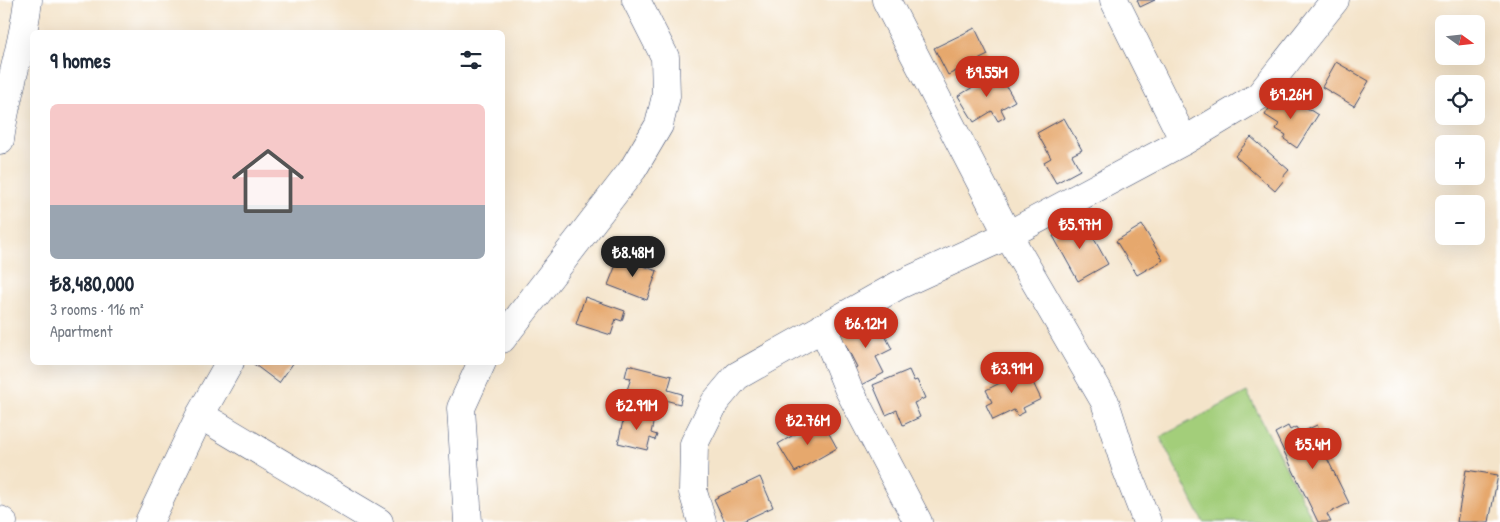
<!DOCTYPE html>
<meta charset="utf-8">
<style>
body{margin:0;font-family:"Patrick Hand",sans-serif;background:#f2f2f3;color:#1f2937;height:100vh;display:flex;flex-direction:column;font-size:19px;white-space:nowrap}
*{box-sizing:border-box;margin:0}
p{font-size:16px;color:#747a83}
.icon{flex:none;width:28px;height:28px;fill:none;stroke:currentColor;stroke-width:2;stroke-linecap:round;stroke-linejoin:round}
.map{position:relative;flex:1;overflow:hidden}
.drawer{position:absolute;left:30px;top:30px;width:475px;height:335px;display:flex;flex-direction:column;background:#fff;border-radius:8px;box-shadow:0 5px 20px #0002}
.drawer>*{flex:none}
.needle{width:32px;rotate:105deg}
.fabs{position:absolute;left:1435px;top:15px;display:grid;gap:10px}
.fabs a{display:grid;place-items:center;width:50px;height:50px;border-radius:8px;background:#fff;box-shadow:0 5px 20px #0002;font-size:25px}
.price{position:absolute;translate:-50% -42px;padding:0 11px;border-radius:18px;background:#c8321e;color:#fff;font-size:16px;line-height:32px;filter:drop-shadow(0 1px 2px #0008)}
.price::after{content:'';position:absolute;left:50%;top:30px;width:15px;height:11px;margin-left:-8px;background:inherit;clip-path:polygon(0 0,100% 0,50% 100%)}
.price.current{background:#222;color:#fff}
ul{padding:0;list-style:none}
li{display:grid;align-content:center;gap:10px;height:265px;padding:0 20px}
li+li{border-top:1px solid #e0e1e3}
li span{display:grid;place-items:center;height:155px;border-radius:8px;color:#555}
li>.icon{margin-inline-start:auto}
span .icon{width:90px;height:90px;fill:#fffc;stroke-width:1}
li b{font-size:21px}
h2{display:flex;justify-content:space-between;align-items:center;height:60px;padding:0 20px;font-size:21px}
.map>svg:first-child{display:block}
.green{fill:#a3ce7a;stroke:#5f7e6c}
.building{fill:#e6a86d}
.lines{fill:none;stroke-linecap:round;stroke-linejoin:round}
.minor-casing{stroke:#3c4a6e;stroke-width:29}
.minor{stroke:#fff;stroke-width:28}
</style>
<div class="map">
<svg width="1500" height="522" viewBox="0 0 1500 522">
<rect width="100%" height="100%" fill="#fff"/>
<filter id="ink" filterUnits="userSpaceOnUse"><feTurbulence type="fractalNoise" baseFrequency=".02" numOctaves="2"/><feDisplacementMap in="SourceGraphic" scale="10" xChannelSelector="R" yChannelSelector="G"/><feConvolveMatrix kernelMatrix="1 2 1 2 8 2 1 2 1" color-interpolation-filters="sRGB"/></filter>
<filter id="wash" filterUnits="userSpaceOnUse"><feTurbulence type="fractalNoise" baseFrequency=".0096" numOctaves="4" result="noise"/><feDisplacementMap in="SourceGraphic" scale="20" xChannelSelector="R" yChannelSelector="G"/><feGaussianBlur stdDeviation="1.12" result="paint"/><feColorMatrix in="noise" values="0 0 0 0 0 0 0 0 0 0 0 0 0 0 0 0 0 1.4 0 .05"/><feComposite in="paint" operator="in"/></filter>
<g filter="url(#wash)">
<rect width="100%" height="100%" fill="#f4e4ca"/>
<path class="green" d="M1247,392L1314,522H1203L1160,437Z"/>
<g id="blocks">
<path class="building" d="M1137,0H1155L1140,7Z
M975,28L988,55L948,75L934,48Z
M1336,62L1369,81L1354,106L1322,87Z
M998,72L1015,101L1001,109L1005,117L998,121L992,111L974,122L958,96Z
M1278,94L1297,107L1299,103L1318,115L1297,148L1284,139L1286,135L1276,129L1279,124L1265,115Z
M1064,118L1082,150L1072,155L1080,170L1056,183L1044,162L1051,158L1037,133Z
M1251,137L1289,170L1282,178L1284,180L1275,191L1235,156Z
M1083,219L1108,264L1078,281L1053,236Z
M1142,225L1163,260L1137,275L1116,241Z
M619,257L657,271L647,300L608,285Z
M585,297L625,311L622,321L616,319L611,335L576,324Z
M875,316L892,349L876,357L884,373L859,386L851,370L857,367L840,334Z
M251,362H294L279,383Z
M628,365L672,376L668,390L682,394L680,404L627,390L631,378L625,377Z
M1025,366L1041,399L1023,408L1025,412L1017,416L1014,410L993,420L986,405L992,402L986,390L1000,383L998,378Z
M909,370L914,381L917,380L925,398L914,403L920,417L903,425L897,410L886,415L873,385Z
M625,412L654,419L651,433L657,435L655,440L650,438L647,450L618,443Z
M821,419L837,448L795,472L778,444Z
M1317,425L1327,446L1322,448L1349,503L1327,514L1331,522H1318L1275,433L1288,426L1290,430L1296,427L1300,433Z
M1466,470L1498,475L1489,522H1457Z
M760,477L773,507L741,522H725L714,499Z"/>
</g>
</g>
<g filter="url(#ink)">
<use href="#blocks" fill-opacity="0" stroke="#3c4a6e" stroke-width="1"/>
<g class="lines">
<g class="minor-casing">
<path id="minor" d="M886,0L1008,235L1105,402L1126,468L1147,522
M1114,0L1184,141
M0,140C6,93 23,48 28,0
M823,327L848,388L918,522
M502,339L633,169L659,125L666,96L665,57L636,0
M200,415L379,522
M0,520L3,522
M149,522L200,415L230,362
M468,522L461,408L482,362
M702,522L693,492L694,444L715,402L737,376L899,285L1008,235L1184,141L1259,96L1335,0"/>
</g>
<use href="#minor" class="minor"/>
</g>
</g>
</svg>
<div class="fabs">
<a><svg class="needle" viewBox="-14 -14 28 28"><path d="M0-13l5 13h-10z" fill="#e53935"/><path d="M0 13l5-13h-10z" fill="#747a83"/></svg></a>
<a><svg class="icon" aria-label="locate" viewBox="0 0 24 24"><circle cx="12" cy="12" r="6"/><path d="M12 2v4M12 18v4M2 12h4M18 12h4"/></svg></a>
<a>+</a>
<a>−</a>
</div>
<b class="price" style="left:987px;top:98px">₺9.55M</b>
<b class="price" style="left:1291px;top:120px">₺9.26M</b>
<b class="price" style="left:1080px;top:250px">₺5.97M</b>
<b class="price current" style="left:633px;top:278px">₺8.48M</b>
<b class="price" style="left:866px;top:349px">₺6.12M</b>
<b class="price" style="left:1012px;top:394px">₺3.91M</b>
<b class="price" style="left:637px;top:431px">₺2.91M</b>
<b class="price" style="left:808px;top:446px">₺2.76M</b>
<b class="price" style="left:1313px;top:470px">₺5.4M</b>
<section class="drawer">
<h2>9 homes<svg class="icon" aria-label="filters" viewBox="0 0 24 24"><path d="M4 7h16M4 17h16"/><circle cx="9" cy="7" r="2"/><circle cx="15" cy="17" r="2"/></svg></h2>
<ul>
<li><span style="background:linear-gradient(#f6c9c9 65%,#9aa5b1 0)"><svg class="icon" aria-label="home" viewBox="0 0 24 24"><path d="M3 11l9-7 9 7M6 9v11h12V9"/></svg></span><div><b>₺8,480,000</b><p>3 rooms · 116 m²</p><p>Apartment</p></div></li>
</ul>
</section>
</div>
